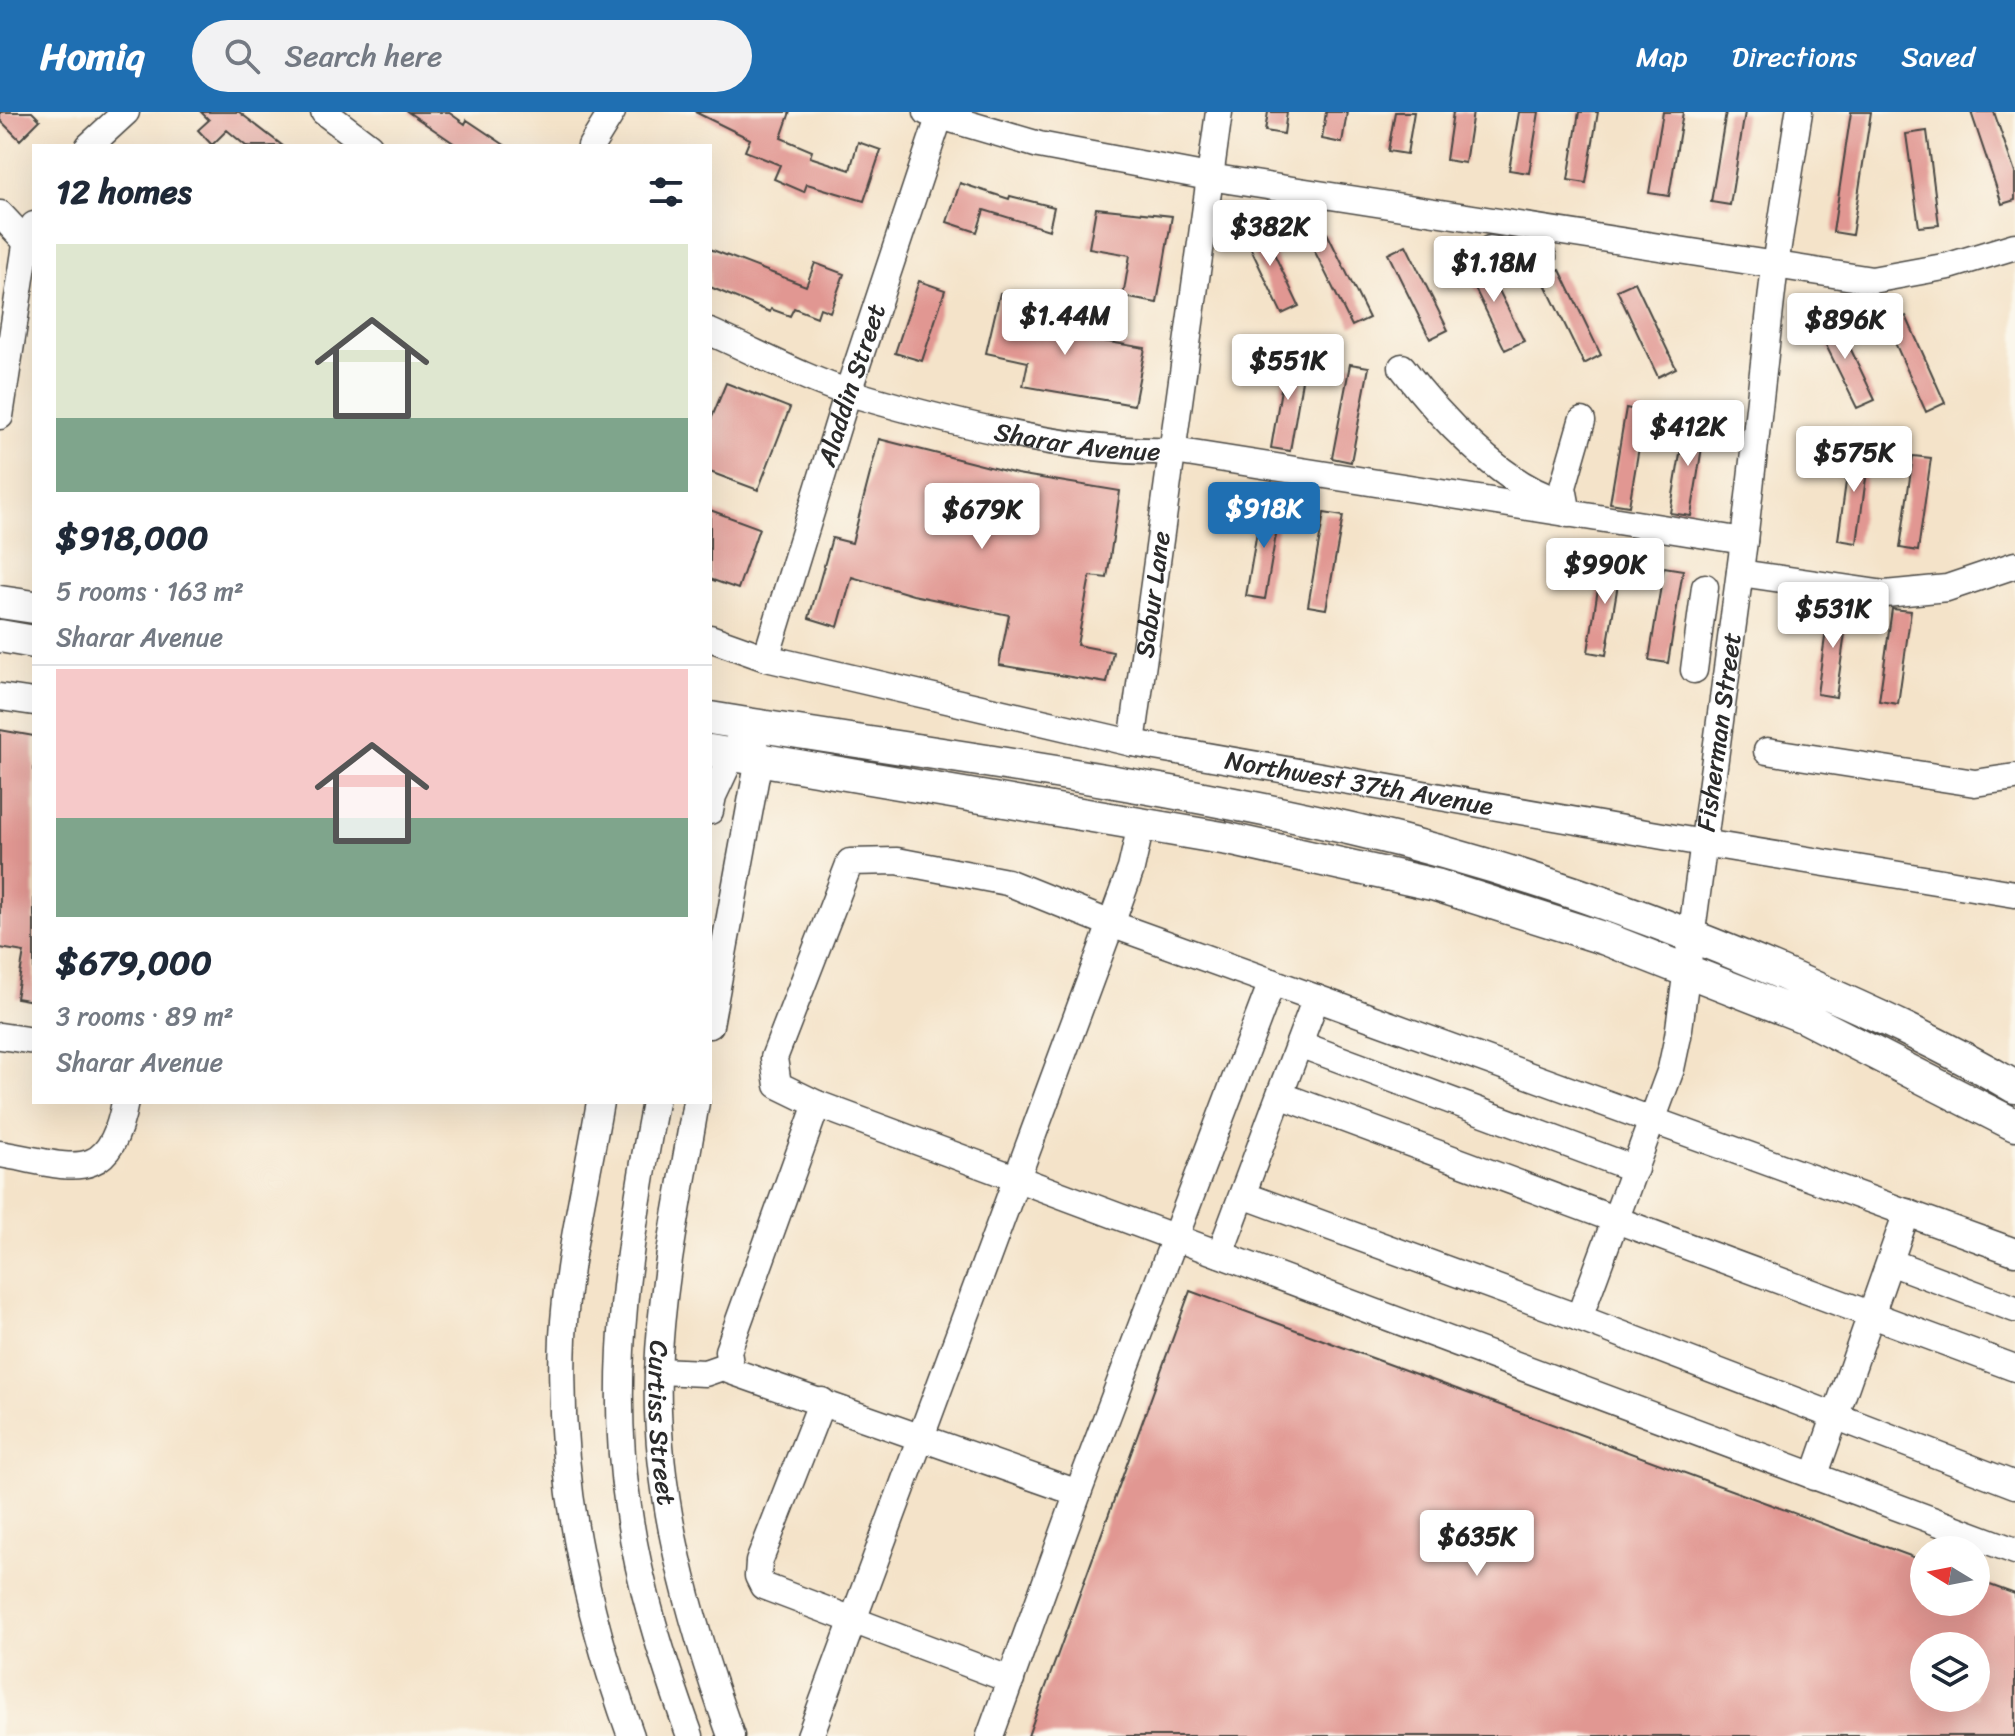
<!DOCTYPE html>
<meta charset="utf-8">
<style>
body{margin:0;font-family:Sriracha,sans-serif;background:#f2f2f3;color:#1f2937;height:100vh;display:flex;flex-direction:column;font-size:30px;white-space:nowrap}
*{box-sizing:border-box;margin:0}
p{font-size:26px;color:#747a83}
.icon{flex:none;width:44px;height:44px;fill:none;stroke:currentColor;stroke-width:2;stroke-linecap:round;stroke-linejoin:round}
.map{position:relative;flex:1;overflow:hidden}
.side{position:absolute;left:32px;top:32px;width:680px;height:960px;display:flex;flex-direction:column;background:#fff;border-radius:0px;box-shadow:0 8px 32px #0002}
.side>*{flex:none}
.needle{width:52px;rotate:280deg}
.controls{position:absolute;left:1910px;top:1424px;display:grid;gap:16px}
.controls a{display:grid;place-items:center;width:80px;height:80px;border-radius:50%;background:#fff;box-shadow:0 8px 32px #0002;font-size:40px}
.price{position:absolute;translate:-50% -68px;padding:0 18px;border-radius:8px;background:#fff;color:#222;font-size:26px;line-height:52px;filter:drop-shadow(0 2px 4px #0008)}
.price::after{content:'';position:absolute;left:50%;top:48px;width:24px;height:18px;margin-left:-12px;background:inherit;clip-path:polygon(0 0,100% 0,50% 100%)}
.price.active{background:#1f6fb2;color:#fff}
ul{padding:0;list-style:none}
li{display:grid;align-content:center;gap:16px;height:424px;padding:0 24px}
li+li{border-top:2px solid #e0e1e3}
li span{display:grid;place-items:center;height:248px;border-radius:0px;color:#555}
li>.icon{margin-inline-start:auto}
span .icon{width:144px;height:144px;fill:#fffc;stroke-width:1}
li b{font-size:34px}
h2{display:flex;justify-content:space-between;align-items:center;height:96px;padding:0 24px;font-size:34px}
header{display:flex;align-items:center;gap:48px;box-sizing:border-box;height:112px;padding:0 40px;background:#1f6fb2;color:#fff}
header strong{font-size:38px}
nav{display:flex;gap:44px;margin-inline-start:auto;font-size:28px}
.search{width:560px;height:72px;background:#f2f2f3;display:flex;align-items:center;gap:20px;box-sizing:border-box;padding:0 28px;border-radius:44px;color:#747a83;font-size:30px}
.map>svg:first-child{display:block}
.building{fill:#e19792;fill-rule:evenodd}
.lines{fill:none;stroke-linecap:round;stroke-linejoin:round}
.minor-casing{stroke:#494743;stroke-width:29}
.major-casing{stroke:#494743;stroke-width:35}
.minor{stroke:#fff;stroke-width:26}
.major{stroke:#fff;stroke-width:32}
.labels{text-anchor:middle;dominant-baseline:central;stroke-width:7;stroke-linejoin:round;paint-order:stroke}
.street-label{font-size:26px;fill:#2b2b2b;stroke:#fbf7ec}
</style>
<header>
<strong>Homiq</strong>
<div class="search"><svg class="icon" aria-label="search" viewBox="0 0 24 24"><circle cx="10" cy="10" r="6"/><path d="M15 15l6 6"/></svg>Search here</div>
<nav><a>Map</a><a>Directions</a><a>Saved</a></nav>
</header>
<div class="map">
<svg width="2015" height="1624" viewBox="0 0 2015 1624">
<rect width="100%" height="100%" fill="#fbf7ec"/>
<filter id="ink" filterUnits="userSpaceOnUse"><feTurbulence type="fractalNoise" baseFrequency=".0125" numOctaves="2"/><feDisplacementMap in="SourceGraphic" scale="16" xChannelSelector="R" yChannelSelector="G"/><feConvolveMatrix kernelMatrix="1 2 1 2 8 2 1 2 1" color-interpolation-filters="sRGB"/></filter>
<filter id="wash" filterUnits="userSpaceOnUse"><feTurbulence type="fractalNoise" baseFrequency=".006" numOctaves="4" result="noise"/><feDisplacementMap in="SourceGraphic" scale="32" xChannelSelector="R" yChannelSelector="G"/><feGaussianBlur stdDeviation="1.8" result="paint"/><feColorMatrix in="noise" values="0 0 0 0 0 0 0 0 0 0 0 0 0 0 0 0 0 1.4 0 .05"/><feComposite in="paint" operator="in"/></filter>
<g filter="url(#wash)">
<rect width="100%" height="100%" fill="#f4e3c9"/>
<g id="blocks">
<path class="building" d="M0,0H32L40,8L20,28L0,8Z
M201,0H239L283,34H246L227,18L212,33L198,18L209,8Z
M408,0H448L465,12L467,8L506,34H458Z
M695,0H790L781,26L812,39L810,45L850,58L858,30L881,38L864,89L807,72L804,80L774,67L780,53L745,39L750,27Z
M1268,0H1287L1284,22L1265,19Z
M1326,0H1347L1342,31L1322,27Z
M1395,0H1414L1407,42L1388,39Z
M1453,0H1473L1465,51L1446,48Z
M1519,0H1539L1529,61L1509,58Z
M1579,0H1598L1586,71L1568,68Z
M1663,0H1683L1669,84L1649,81Z
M1726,0H1745L1730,93L1711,90Z
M1851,0H1871L1852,123L1833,120Z
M1971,0H1994L2015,61V88L2002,92Z
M1927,19L1939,113L1919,115L1906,22Z
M960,71L1009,87L1010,84L1054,95L1049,118L984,98L977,120L947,110Z
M1096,96L1172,104L1157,191L1123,185L1130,143L1089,136Z
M1259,110L1299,194L1282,202L1242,118Z
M1327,121L1369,206L1352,214L1310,130Z
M1406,133L1448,218L1430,227L1388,142Z
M710,137L806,174L815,151L844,162L830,200L820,196L817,205L794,196L790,204L771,197L770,200L710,175Z
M1478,147L1486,152L1524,229L1505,238L1464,154Z
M1560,158L1601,243L1584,252L1542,166Z
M919,169L945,178L922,249L895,241Z
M1635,170L1676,256L1658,265L1617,178Z
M1000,181L1032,188L1025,216L1145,236L1134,293L1023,274L1028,250L986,241Z
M1834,202L1875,288L1857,296L1815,211Z
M1906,204L1945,291L1926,300L1887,213Z
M1287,242L1306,245L1290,339L1271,336Z
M1350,252L1369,255L1351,350L1332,346Z
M726,271L790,296L758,378L710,360V310Z
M1626,296L1645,300L1629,394L1610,391Z
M1686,307L1706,310L1691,404L1670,401Z
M879,327L1017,362L1120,379L1107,466L1090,464L1077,533L1113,540L1107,571L999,553L1009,503L913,483L852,465L838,515L809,506L832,426L852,431Z
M1851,334L1870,337L1857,431L1838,428Z
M1913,344L1931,346L1918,439L1900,436Z
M1262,390L1281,393L1265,487L1246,484Z
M710,398L759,416L738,477L710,467Z
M1324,401L1343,404L1326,497L1308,494Z
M1603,445L1622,448L1606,543L1588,540Z
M1664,455L1683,458L1668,551L1649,548Z
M1830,490L1849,493L1836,585L1817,582Z
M1892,497L1911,499L1898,592L1879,589Z
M0,618L34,624V889L16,886L24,840L0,836Z
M1190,1179L1924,1449V1490H1976V1468L2015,1482V1624H1028ZM1924,1534H1976V1586H1924Z"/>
</g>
</g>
<g filter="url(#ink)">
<use href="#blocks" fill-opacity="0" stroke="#494743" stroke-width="2"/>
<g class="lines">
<g class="minor-casing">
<g id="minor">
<path d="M324,0L369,34"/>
<path d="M927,0L1039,33L1209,65L1872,168L1949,154L2015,134"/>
<path d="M89,34L126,0"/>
<path d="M591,34L612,0"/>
<path d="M0,102L34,138"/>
<path d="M1490,137L1543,145"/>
<path id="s1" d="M710,220C756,240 803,266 850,281C947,310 1074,342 1174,339L1744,429"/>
<path d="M1402,255C1437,302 1503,374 1560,389"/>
<path d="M0,304L26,133L34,113"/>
<path d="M1568,402L1563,375L1582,309"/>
<path d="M1740,461L1885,482L1947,476L2015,453"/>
<path id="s2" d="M710,526L766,546L1132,631L1703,731L2015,782"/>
<path id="s3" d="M766,546L848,280L941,0"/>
<path d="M1694,558L1705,475"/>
<path d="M0,585L34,590"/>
<path id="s4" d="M1132,631L1219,0"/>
<path d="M1767,639L1975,671L2015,665"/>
<path d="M710,699L713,684L740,626"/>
<path d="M1141,713L1131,757L1111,812L1007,770L897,749L850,750L774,946L778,973L817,992L2015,1439"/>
<path d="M1316,886L2015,1140"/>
<path d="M710,913L759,647L753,631"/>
<path d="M0,924L34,929"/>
<path d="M1299,932L1635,1057"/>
<path d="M1280,983L2015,1256"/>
<path d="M600,990C587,1067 567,1147 563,1225C557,1364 584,1494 631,1624"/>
<path d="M655,990C630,1122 607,1261 628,1395C639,1474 663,1549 690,1624"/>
<path id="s5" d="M696,990C681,1080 661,1170 658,1261C654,1385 690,1509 731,1624"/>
<path d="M817,992L728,1239L731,1259L1078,1381"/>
<path d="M0,1042C69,1053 109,1077 125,990"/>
<path d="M1243,1083L1579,1206L2015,1373"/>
<path d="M1890,1150L2015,1197"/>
<path id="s6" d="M1579,1206L1671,957L1678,924L1744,429L1775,153L1799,0"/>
<path d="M658,1259L705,1261L728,1253"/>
<path d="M822,1289L759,1450L758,1464L763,1474L1011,1568"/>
<path d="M1814,1365L1907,1100"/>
<path d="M810,1624L1111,812L1316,886L1220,1142"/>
<path d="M990,1624L1078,1381L1272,870"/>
</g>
</g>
<g class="major-casing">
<path id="major" d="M0,490L34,495
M0,524L34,530
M710,606C924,641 1141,668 1352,717C1505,752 1650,804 1793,866C1869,899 1944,933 2015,975
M710,639L1228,727L1436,773L1606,827L1802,904L2015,1013"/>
</g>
<use href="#minor" class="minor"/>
<use href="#major" class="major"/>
</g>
</g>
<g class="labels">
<g class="street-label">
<text stroke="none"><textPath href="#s3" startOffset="286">Aladdin Street</textPath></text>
<text stroke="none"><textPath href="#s1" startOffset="386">Sharar Avenue</textPath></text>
<text stroke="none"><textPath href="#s4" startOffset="150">Sabur Lane</textPath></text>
<text stroke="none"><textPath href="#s6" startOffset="606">Fisherman Street</textPath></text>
<text stroke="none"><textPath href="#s2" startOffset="666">Northwest 37th Avenue</textPath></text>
<text stroke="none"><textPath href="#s5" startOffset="324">Curtiss Street</textPath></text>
</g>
</g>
</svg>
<div class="controls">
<a><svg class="needle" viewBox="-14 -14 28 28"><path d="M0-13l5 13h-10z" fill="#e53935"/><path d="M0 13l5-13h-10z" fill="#747a83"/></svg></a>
<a><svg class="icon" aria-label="layers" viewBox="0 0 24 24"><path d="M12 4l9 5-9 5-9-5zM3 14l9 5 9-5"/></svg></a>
</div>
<b class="price" style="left:1270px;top:156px">$382K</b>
<b class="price" style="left:1494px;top:192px">$1.18M</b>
<b class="price" style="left:1065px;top:245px">$1.44M</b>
<b class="price" style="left:1845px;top:249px">$896K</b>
<b class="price" style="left:1288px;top:290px">$551K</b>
<b class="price" style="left:1688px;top:356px">$412K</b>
<b class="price" style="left:1854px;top:382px">$575K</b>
<b class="price active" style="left:1264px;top:438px">$918K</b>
<b class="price" style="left:982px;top:439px">$679K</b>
<b class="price" style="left:1605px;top:494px">$990K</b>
<b class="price" style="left:1833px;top:538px">$531K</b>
<b class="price" style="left:1477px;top:1466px">$635K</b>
<section class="side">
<h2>12 homes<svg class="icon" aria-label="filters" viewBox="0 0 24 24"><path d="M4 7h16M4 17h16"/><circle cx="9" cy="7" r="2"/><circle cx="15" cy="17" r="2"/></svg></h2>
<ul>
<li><span style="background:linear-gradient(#dfe7d0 70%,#7fa58c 0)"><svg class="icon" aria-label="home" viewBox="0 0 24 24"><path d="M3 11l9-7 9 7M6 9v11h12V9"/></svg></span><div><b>$918,000</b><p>5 rooms · 163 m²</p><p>Sharar Avenue</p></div></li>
<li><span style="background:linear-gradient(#f6c9c9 60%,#7fa58c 0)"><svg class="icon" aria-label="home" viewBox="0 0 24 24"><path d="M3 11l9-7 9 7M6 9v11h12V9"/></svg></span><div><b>$679,000</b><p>3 rooms · 89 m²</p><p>Sharar Avenue</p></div></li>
</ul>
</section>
</div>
